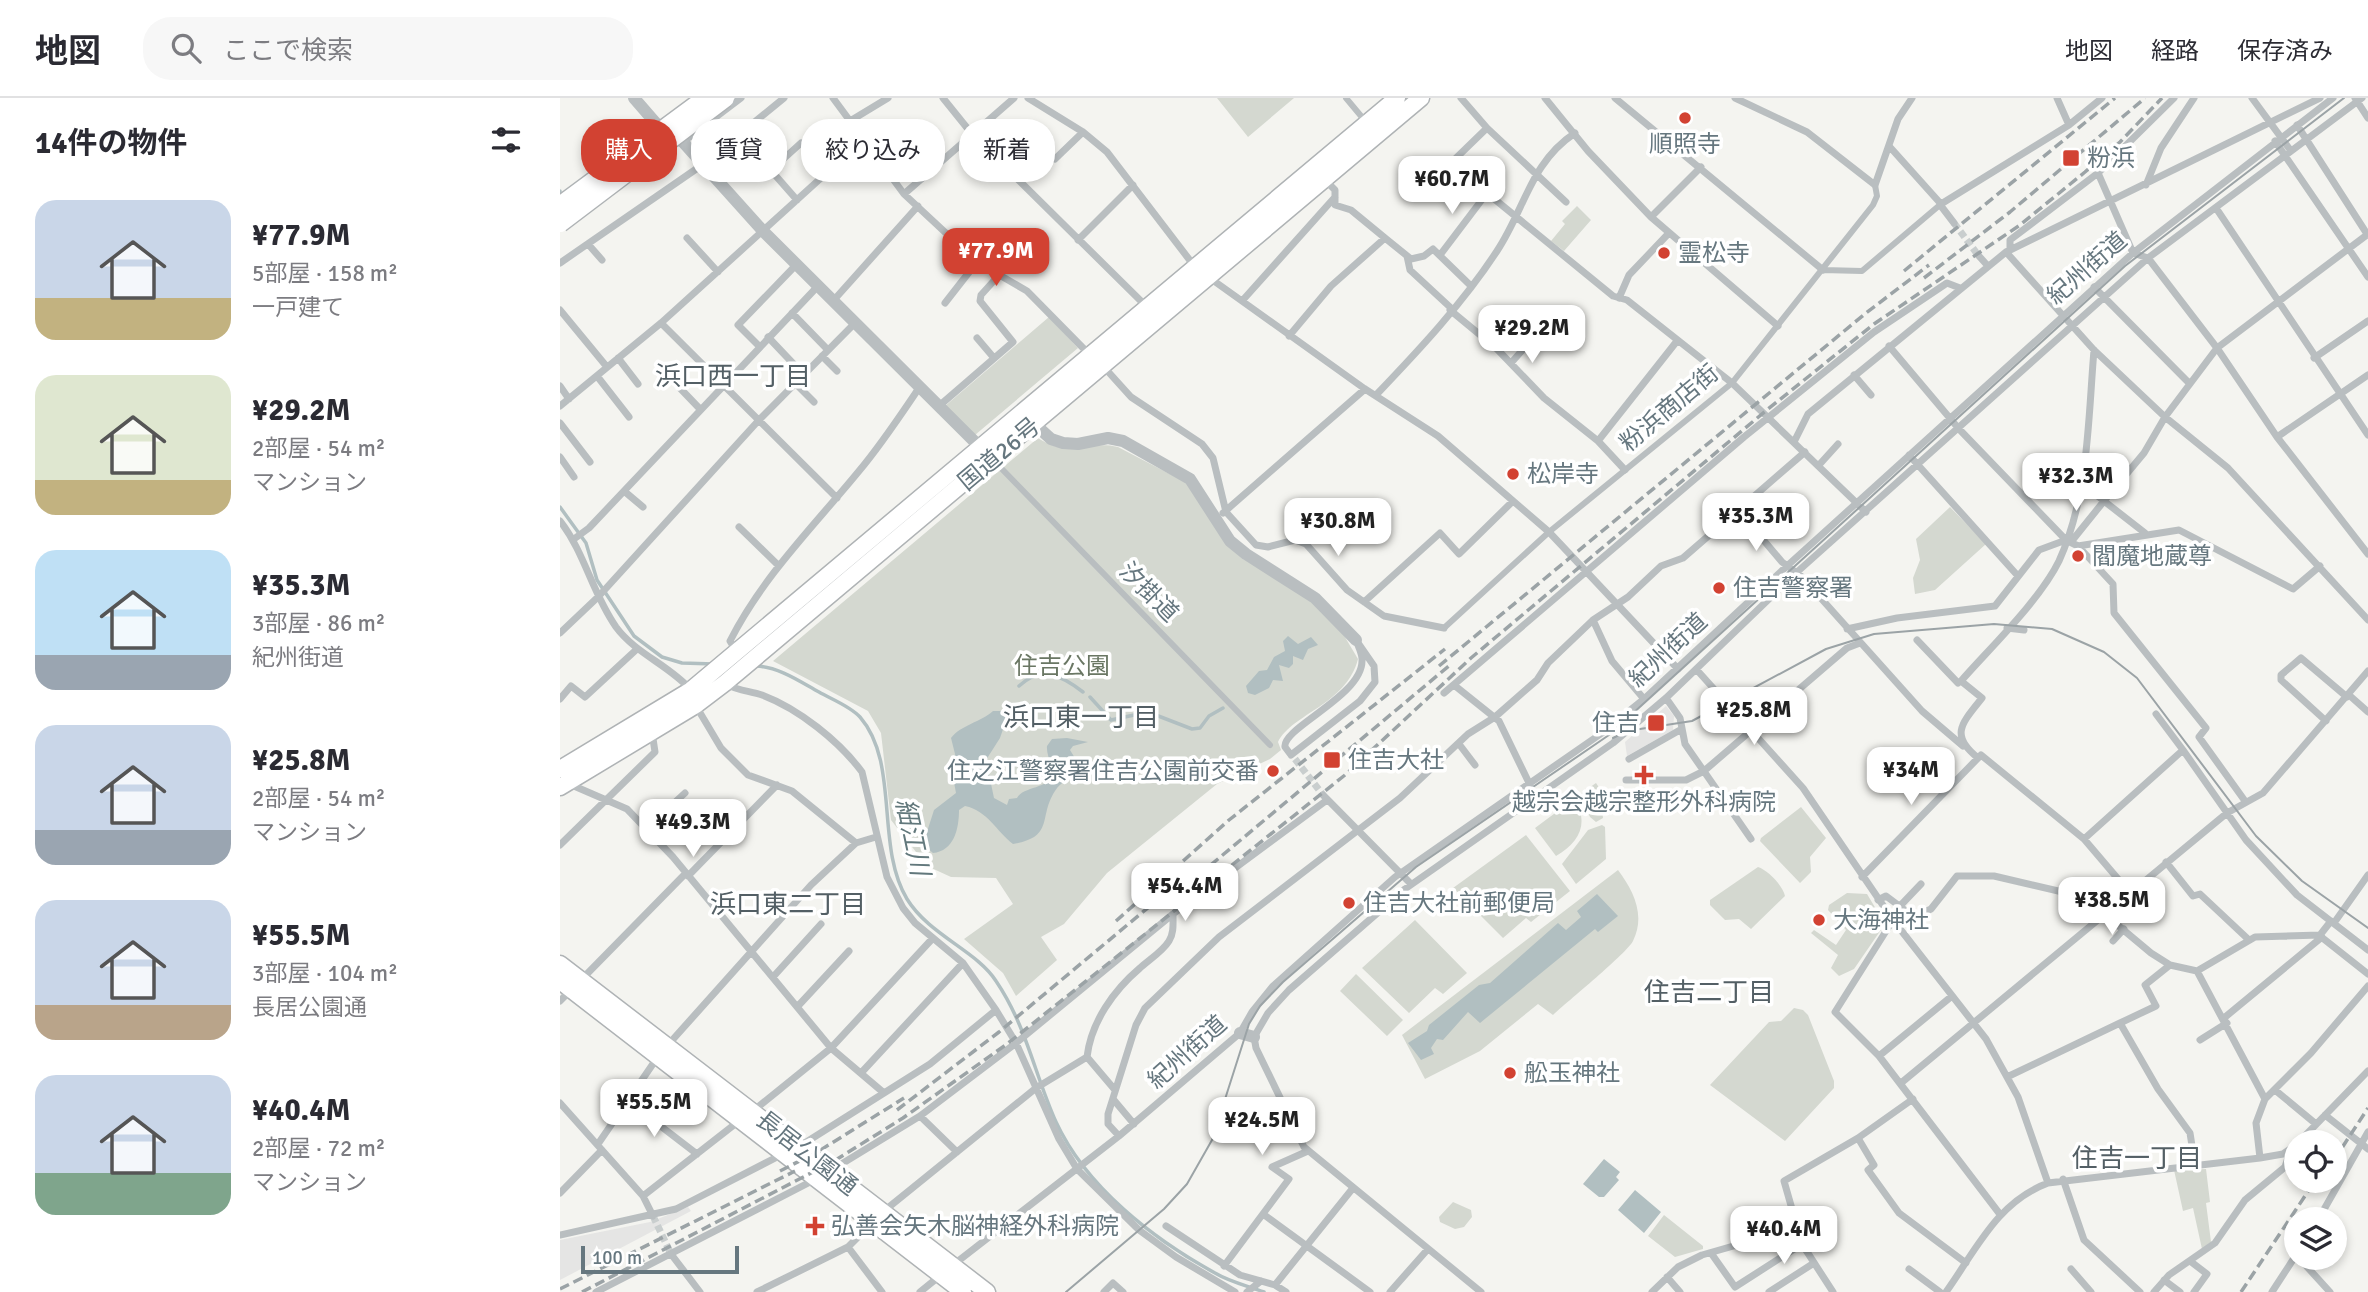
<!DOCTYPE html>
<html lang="ja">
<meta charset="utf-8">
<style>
body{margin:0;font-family:Signika,"Noto Sans JP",sans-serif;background:#f7f7f7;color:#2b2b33;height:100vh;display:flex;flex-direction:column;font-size:26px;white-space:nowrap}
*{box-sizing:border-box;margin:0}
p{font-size:23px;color:#7c7c81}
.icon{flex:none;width:38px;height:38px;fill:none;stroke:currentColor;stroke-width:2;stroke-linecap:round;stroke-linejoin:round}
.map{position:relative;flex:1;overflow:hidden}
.details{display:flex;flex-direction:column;background:#fff;width:560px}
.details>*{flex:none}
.top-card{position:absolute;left:21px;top:21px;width:665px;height:63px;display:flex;gap:14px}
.controls{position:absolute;left:1724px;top:1032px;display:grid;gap:14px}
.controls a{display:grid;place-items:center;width:63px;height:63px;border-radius:50%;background:#fff;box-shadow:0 4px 10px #0003;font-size:35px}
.scale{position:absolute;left:21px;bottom:18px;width:158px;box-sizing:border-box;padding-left:7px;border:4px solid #66777f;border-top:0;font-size:19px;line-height:24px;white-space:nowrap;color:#66777f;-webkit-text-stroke:5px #fff;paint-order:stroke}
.price{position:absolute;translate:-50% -60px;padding:0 16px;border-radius:14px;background:#fff;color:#222;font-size:23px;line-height:46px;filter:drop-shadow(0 2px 4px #0008)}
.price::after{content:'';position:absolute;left:50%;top:42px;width:21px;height:16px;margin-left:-10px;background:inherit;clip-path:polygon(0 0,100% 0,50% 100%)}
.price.active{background:#d24232;color:#fff}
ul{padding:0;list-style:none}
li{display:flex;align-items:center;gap:21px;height:175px;padding:0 35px}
li span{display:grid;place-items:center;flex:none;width:196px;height:140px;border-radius:21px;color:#555}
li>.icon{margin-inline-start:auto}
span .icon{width:84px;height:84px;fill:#fffc;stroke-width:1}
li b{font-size:30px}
h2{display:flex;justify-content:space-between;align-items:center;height:84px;padding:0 35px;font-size:30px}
.tag{padding:0 24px;border-radius:28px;background:#fff;box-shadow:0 4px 10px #0003;font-size:24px;line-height:63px}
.tag.active{background:#d24232;color:#fff}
header{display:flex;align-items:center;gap:42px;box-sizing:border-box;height:98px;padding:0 35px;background:#fff;border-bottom:2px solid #e1e1e2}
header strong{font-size:33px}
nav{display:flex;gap:38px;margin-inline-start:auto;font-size:24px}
.search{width:490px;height:63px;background:#f7f7f7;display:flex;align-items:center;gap:18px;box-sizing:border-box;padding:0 24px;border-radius:28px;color:#7c7c81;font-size:26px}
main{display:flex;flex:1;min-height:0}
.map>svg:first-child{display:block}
.built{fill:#e5e5e4}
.green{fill:#d4d8d0}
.water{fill:#b1bfc1}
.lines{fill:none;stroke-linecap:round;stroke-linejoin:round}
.stream{stroke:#b1bfc1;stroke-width:3.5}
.minor-tunnel{stroke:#c9cece;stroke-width:7;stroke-dasharray:7 3.5;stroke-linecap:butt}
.trunk-casing{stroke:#afb3b5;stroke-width:19}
.pedestrian{stroke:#b9bec0;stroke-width:6}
.minor{stroke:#b9bec0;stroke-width:7}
.tertiary{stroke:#b9bec0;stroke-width:12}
.trunk{stroke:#fff;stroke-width:16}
.tram{stroke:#9ba3a6;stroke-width:2}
.rail{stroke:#9ba3a6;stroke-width:3.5;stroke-dasharray:10 5;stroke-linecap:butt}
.motorway-bridge-casing{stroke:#afb3b5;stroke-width:21;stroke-linecap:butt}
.motorway-bridge{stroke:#fff;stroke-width:18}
.poi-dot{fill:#d24232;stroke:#fff;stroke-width:2.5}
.labels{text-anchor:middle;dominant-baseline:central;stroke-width:7;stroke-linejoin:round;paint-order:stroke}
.poi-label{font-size:24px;fill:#66777f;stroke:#fff;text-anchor:start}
.street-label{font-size:24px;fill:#66777f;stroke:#fff}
.park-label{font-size:24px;fill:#6a7764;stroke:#fff}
.neighbourhood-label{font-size:26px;fill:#535f65;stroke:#fff}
.water-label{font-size:26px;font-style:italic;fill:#62787c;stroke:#fff}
</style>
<header>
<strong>地図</strong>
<div class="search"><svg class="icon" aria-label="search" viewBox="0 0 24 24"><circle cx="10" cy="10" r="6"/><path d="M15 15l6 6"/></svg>ここで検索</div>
<nav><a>地図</a><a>経路</a><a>保存済み</a></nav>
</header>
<main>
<section class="details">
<h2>14件の物件<svg class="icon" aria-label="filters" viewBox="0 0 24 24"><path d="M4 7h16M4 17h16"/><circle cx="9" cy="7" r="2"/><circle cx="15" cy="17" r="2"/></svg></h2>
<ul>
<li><span style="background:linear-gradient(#c9d6e8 70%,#c2b280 0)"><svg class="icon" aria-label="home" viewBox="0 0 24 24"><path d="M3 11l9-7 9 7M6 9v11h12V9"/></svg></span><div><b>¥77.9M</b><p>5部屋 · 158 m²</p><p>一戸建て</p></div></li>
<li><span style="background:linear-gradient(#dfe7d0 75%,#c2b280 0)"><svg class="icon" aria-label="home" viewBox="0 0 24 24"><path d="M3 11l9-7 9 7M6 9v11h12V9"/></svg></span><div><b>¥29.2M</b><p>2部屋 · 54 m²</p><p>マンション</p></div></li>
<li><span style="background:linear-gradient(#bfe0f5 75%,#9aa5b1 0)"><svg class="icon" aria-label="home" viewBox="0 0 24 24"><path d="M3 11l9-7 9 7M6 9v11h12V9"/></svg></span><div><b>¥35.3M</b><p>3部屋 · 86 m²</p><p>紀州街道</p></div></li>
<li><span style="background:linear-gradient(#c9d6e8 75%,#9aa5b1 0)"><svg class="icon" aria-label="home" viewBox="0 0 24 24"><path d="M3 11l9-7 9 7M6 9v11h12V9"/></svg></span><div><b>¥25.8M</b><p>2部屋 · 54 m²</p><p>マンション</p></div></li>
<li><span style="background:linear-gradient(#c9d6e8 75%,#b9a48a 0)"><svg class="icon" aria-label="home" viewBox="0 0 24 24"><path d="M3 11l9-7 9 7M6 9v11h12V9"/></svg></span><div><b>¥55.5M</b><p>3部屋 · 104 m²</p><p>長居公園通</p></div></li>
<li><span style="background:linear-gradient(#c9d6e8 70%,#7fa58c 0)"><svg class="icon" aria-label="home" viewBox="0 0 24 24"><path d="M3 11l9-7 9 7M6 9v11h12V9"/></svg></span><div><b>¥40.4M</b><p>2部屋 · 72 m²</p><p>マンション</p></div></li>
</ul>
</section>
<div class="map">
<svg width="1808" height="1194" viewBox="0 0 1808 1194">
<rect width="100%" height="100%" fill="#f4f4f0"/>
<path class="built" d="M1106,608L1114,618L1113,632L1067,658L1065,644Z
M128,1109L131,1113L0,1182V1142L90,1124Z"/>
<path class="green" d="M657,0H734L688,39Z
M1017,108L1031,122L1004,153L991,143L1005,126L1002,123Z
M489,219L518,250L415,337L385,308Z
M478,340C510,361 527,342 558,349L627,385L665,445L748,500L779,529L798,561C786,607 733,615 718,644L721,652L710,661L657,686L547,775L504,826L481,839L497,862L456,898L443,875L404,841L453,806L436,780L391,779L367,768L331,722L321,635L308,613L213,563Z
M1390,409L1426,446L1375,492L1355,496L1353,480L1360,462L1356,441Z
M1036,685L1040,691L1043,720L1036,724L1030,719L1019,697Z
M1014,701C1030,725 1019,745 996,758L975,730Z
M1241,709L1266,740L1250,759L1251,774L1240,785L1200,743L1201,740Z
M1042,727L1045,729L1046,761L1016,786L1002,766L1028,732Z
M966,737L1010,793L971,824L966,820L943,840L893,790Z
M1198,769C1208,772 1223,788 1225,798L1191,831L1179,821L1165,822L1150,807V802Z
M1058,772C1073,792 1086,817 1073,843C1067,855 1007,904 993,917L978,906L920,953L865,981L842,937Z
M1287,795L1307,796L1325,826L1294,871L1279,878L1271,870L1278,857L1251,835L1254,832L1276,847L1286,832L1268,812L1269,807Z
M855,822L907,875L883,896L875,890L849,915L802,870Z
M796,876L843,922L827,938L780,893Z
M1234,910L1243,912L1248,917L1274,983V990L1225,1043L1150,987L1209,924L1221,923Z
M1646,1071L1650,1104L1646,1105L1651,1144L1642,1151L1633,1110L1623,1113L1614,1072Z
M893,1104L911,1112L912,1119L904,1129L895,1131L880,1124L879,1119Z
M1104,1117L1143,1148V1151L1115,1159L1088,1138Z"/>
<path class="water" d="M728,538L738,546L751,539L758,547L748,551L743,562L733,558V566L729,570L719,567L723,583L713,582L709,590L695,597L688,595L686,588L699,573L707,572L714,559L725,553L723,543Z
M452,605L440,640L426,662L434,700L447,707L449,701L457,700C463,688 490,691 492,676C493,668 486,657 487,648L492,641L507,640L528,644L513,648L510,652L521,670C513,679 501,683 495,693C478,719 495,739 453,746C436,733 428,713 405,708L399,712C399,731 394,753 373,755L367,750L366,737L374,712L396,695L392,674L395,656L391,640C401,627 421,624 433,613H443Z
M1037,796L1058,818L1038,834L1035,831L920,925L908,914L883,942L877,941L871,950L874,956L861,962L848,945L867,933L869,927L919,887L930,885L998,825L1006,832L1021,819L1017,813Z
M1044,1061L1060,1074L1056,1079L1059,1082L1044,1099H1039L1023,1086Z
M1075,1092L1101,1114L1084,1135L1058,1112Z"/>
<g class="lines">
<path class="stream" d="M0,93V94
M0,409L26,445L37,482L74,538L102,559L122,565L154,566
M196,568C219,569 239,583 259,594C271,601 290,608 300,619C340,665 315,748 347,801C369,837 417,853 436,883C467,929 474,975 496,1024C526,1089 593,1141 655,1175C670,1184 688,1188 704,1194
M459,588C481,567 501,577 523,594
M530,599L551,622L588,614L632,631L640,630L649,618L663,610"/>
<path class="minor-tunnel" d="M1394,125L1418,157
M735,661L763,697
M93,1118L111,1156"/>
<g class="trunk-casing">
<path id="trunk" d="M0,671L131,592L837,0
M0,689L136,607L165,585L861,0
M0,866L427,1194
M0,883L403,1194"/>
</g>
<path class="pedestrian" d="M786,0L801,18
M1263,172L1302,173L1381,106
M439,368L710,647
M884,530L989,434L1172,285L1313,107L1317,98L1315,87"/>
<path class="minor" d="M273,0L344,96L417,164L467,193L529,256
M383,0L412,36L587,209
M468,0L523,34L547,54L635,169
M901,0L927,30L1006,104
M985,0L1028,53L1091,119L1218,228
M1055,0L1263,172
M1175,0L1247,34L1315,87L1338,21L1352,0
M1497,0L1509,27
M1692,0L1731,53
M1795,0L1808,20
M290,23L328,0
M1737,27L1807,136
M927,30L894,62L927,95L1053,198L1067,202L1172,285L1306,414
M180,37L237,102
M1715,43L1808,179
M123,44L181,0
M1329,48L1381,106L1509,27L1542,0
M495,61L523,34
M210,73L241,45
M1538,75L1573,155L1588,160L1657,250L1717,339L1808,456
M765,82L775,92V107L791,112L825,140
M1586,87L1601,50L1634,0
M344,96L454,0
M1381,108L1394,125
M1656,110L1808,337
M1091,119L1141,69
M127,140L158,174
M518,142L573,87
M28,146L42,162
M1450,152V142L1538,75L1614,0
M1446,154L1534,252L1605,319L1668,370L1808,522
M880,157L927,95
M1418,157L1427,167
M847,158L850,172L891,210
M0,165L142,67L224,0
M647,178L805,291L878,338L989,434L1118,571
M1534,189L1629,285
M1059,200L1069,177L1109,135
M273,203L358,108
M682,203L775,99
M385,205L417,164
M0,212L47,269
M890,212L936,250L984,300L1038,343L1065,372
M232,215L268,252
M101,225L277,400
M729,238L771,188L825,140L851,161L864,158L873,151L910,187
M208,239L244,277
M417,240L434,260
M199,248L178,227L236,167
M1329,248L1399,331L1506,442
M262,258L277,273
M58,260L78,286
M1754,260L1808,223
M951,265L996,214
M543,268L571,299L642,346L653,360L666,414L696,447L708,449L735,442L746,446L787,492L824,518L884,530
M1294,277L1311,297
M37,278L69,319
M235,285L254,304
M116,286L140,311
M0,288L9,301
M817,296C859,252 903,205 937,153C965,111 970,65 1015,35
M0,308L101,225L304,41
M379,308L453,244L420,203L421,197L440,176
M0,325L30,364
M1717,339L1808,277
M1038,343L1117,243
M1234,344L1248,316L1446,154L1760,0
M1349,357L1458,478
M0,359L14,379
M1259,367L1278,346
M64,393L83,409
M1178,412L1222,464L1241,478L1362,613L1403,648
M663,415L805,291
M0,423C25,455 32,495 56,529C76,556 109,567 131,592
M179,429L219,468
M1585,435L1544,403L1584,355L1605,319L1657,250L1808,136
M14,441L29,430L258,188
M1511,444L1544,403L1523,386
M1518,448L1619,432L1733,491L1760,468
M804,504L880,435L899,456L953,403
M1033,522L1052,563L1084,601
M1447,530L1464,532
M1287,531L1337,520L1435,508L1479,452L1506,442L1518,448L1553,486L1554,515L1646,630L1639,639L1685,703
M0,535L39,498L199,322L295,225
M796,542L814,568L815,584L800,603L731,657L725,649C722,630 802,598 802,563C803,557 798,548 796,542Z
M1357,542L1398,585
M176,553L170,543C203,478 254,428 299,373C321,347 340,318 359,290
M1136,571L1243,690L1333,822L1426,941L1458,999L1488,1085C1437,1104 1416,1152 1386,1194
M166,586C178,593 190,593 202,597C239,611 279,643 302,674L327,779L343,810L355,825L403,865L436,912L456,945L499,1041L517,1071L579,1132L616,1159L675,1194
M894,587L939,623L970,687
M884,595L1184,339L1314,234L1387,185L1400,190
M1789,597L1808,614
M1106,600L1120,620L1125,646L1191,741
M0,601L11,588L25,599L77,551
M136,608L161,650L188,677L232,693L296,745
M1766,623L1721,582V577L1741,560L1787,599
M899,646L915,667
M1623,652L1686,742L1737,797L1808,852
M1418,660C1389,637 1402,625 1422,600L1401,583C1430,550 1480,502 1499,463C1529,397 1528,322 1534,252
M1069,661L1120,632
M1066,682H1126L1144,673L1287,550L1300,545
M7,685L67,711L113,759L271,950L324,995
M763,697L851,786
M86,731L125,695
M1524,741L1623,652L1596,616
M0,747L95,654L92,634
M1606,764L1633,798L1640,796L1689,842
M128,778L217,687
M1302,779L1421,657L1524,741L1570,795
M1318,802L1326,798L1354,819L1371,811L1397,778H1434L1524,799L1591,855L1610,867L1637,873L1695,839L1760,837L1771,823
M1340,808L1361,786
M1333,822L1275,914L1319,958L1439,1115
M1774,825L1808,777
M1760,838L1808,876
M1553,843L1564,831
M1637,873L1705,1001L1696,1025L1700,1060
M213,879L261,826
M21,882L126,775
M0,903L11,892
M238,908L289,853
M1664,920L1762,839
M1560,925L1596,908L1585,887L1610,867
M1640,942L1667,925
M107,948L251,787L296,745L316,739
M1319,958L1392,898
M301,975L403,865
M1447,979L1560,925L1598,991L1630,1035L1635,1067
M1341,985L1667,715L1703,695L1808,573
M555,992L527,959C531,924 554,892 580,870C589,862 603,853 609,843C614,835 613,826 613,816
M1715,992L1756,1026
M553,1001L574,1026
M1705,1001L1751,955L1808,888
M68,1003L137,1056
M0,1005L83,1098L93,1118
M193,1013L271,950L373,840
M1765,1017L1808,1051
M360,1018L397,1054
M559,1038L548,1026V1016L576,927L585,910L659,839L840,700L908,636L935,619L977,582L988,565L1033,522L1068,499L1101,468L1123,460L1245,354
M1298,1040L1314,1067L1308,1072L1339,1115L1406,1165
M1738,1045L1808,973
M38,1046L97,960
M240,1048L370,966L436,912
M270,1073L360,1018L456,945L613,816L767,702
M1503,1081L1524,1142L1580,1194
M1488,1085L1700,1060L1723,1056L1736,1047
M0,1095L42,1052
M83,1098L179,1023
M324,1113L476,990L527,959
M703,1116L810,1194
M1758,1122L1808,1034
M606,1128L680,1177L715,1187L726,1194
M0,1137L116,1111L223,1056
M288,1149L322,1194
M1151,1155L1175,1189L1242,1146
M111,1156L140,1194
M1739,1160L1770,1194
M1630,1163L1647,1176L1634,1194
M393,1167L559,1038L680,935L692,914L713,888L835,779L1042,635L1084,601L1227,468L1573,155L1773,0
M664,1168L729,1081L712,1069L748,1053
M1349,1171L1380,1194
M1511,1171L1531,1194
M1107,1179L1120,1194
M1604,1182L1620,1194
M715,1187L793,1090
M36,1194L256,1081
M197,1194L288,1149L312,1125
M360,1194L381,1177
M544,1194L553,1185L563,1194
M687,1194L701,1183
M830,1194L868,1151
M921,1194L744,1049L696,950L694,939L708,915L729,892L845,791L1053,645L1106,600L1236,475L1588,160L1802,0
M1092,1194L1118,1169L1142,1157L1236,1130
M1209,1194L1254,1165
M1273,1194L1242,1146L1224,1083L1298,1040L1353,1001
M1594,1194L1609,1177L1655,1145L1685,1102L1725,1069L1730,1053
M1712,1194L1736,1157"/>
<path class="tertiary" d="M74,0L100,30L123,44L203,133L425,354
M469,321L491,341L503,345L518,346L548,340L563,343L630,381L670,443L686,456L755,500L796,542
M680,935L694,939"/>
<use href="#trunk" class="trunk"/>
<path class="tram" d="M1053,640L1067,633L1132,623L1266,551L1314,536L1434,526L1492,531L1544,554L1577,580L1696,738L1742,783L1808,830
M506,1194L604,1111L627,1086L652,1042L689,926L700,908L723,884L856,769L1049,637L1565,168L1784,0"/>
<path class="rail" d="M1344,173L1555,0
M1364,180L1450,114L1585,0
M879,568L1306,215L1369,167
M616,796L890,567
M556,823L669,722L885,551
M337,1012L439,934L620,783
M1774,1062L1808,1010
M220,1073L259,1053L344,1000
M0,1191L235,1073
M22,1194L274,1063L343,1020L447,946L785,677L911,560L1208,311L1314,226L1460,127L1525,74L1560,44L1602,0
M1681,1194L1755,1083"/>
<g class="motorway-bridge-casing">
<path id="motorway-bridge" d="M0,108L146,0
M0,125L165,0"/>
</g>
<use href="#motorway-bridge" class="motorway-bridge"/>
</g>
<g class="poi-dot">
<circle cx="1125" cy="20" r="7"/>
<rect x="1502" y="51" width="18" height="18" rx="3.5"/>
<circle cx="1104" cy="155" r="7"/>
<circle cx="953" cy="376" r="7"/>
<circle cx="1518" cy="458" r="7"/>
<circle cx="1159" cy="490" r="7"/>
<rect x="1087" y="616" width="18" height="18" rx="3.5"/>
<rect x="763" y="653" width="18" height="18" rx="3.5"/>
<circle cx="713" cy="673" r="7"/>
<path d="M1080.5 666.5h7v7h7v7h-7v7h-7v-7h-7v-7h7z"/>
<circle cx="789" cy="805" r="7"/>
<circle cx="1259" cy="822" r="7"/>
<circle cx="950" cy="975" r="7"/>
<path d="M251.5 1117.5h7v7h7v7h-7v7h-7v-7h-7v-7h7z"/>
</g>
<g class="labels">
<g class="poi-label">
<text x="1125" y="46" text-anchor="middle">順照寺</text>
<text x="1527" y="60">粉浜</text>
<text x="1118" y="155">霊松寺</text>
<text x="967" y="376">松岸寺</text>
<text x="1532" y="458">閻魔地蔵尊</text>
<text x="1173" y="490">住吉警察署</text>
<text x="1080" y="625" text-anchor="end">住吉</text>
<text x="788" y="662">住吉大社</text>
<text x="699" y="673" text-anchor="end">住之江警察署住吉公園前交番</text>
<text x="1084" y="704" text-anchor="middle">越宗会越宗整形外科病院</text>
<text x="803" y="805">住吉大社前郵便局</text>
<text x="1273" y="822">大海神社</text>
<text x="964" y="975">舩玉神社</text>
<text x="271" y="1128">弘善会矢木脳神経外科病院</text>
</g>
<g class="street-label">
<text transform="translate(1527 170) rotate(-41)">紀州街道</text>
<text transform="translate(1109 310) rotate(-40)">粉浜商店街</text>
<text transform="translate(439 356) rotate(-40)">国道26号</text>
<text transform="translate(589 494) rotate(45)">汐掛道</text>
<text transform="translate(1108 552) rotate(-43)">紀州街道</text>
<text transform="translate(627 954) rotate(-42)">紀州街道</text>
<text transform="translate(247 1055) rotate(38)">長居公園通</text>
</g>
<g class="park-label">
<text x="502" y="568">住吉公園</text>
</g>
<g class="neighbourhood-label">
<text x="173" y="279">浜口西一丁目</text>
<text x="521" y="620">浜口東一丁目</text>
<text x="228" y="807">浜口東二丁目</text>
<text x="1149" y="895">住吉二丁目</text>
<text x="1577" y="1061">住吉一丁目</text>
</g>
<g class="water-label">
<text transform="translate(352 739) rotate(78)">細江川</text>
</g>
</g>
</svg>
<div class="controls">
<a><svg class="icon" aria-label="locate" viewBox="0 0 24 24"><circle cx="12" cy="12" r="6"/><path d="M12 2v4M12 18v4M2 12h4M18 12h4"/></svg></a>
<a><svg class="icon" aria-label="layers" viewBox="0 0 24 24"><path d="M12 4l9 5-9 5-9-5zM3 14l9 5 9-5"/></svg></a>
</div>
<div class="scale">100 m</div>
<b class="price" style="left:892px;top:118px">¥60.7M</b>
<b class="price active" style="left:436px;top:190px">¥77.9M</b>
<b class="price" style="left:972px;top:267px">¥29.2M</b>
<b class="price" style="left:1516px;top:415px">¥32.3M</b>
<b class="price" style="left:1196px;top:455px">¥35.3M</b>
<b class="price" style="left:778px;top:460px">¥30.8M</b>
<b class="price" style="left:1194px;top:649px">¥25.8M</b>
<b class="price" style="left:1351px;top:709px">¥34M</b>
<b class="price" style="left:133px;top:761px">¥49.3M</b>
<b class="price" style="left:625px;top:825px">¥54.4M</b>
<b class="price" style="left:1552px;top:839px">¥38.5M</b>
<b class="price" style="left:94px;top:1041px">¥55.5M</b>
<b class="price" style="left:702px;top:1059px">¥24.5M</b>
<b class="price" style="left:1224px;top:1168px">¥40.4M</b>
<div class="top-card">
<a class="tag active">購入</a>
<a class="tag">賃貸</a>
<a class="tag">絞り込み</a>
<a class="tag">新着</a>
</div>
</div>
</main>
